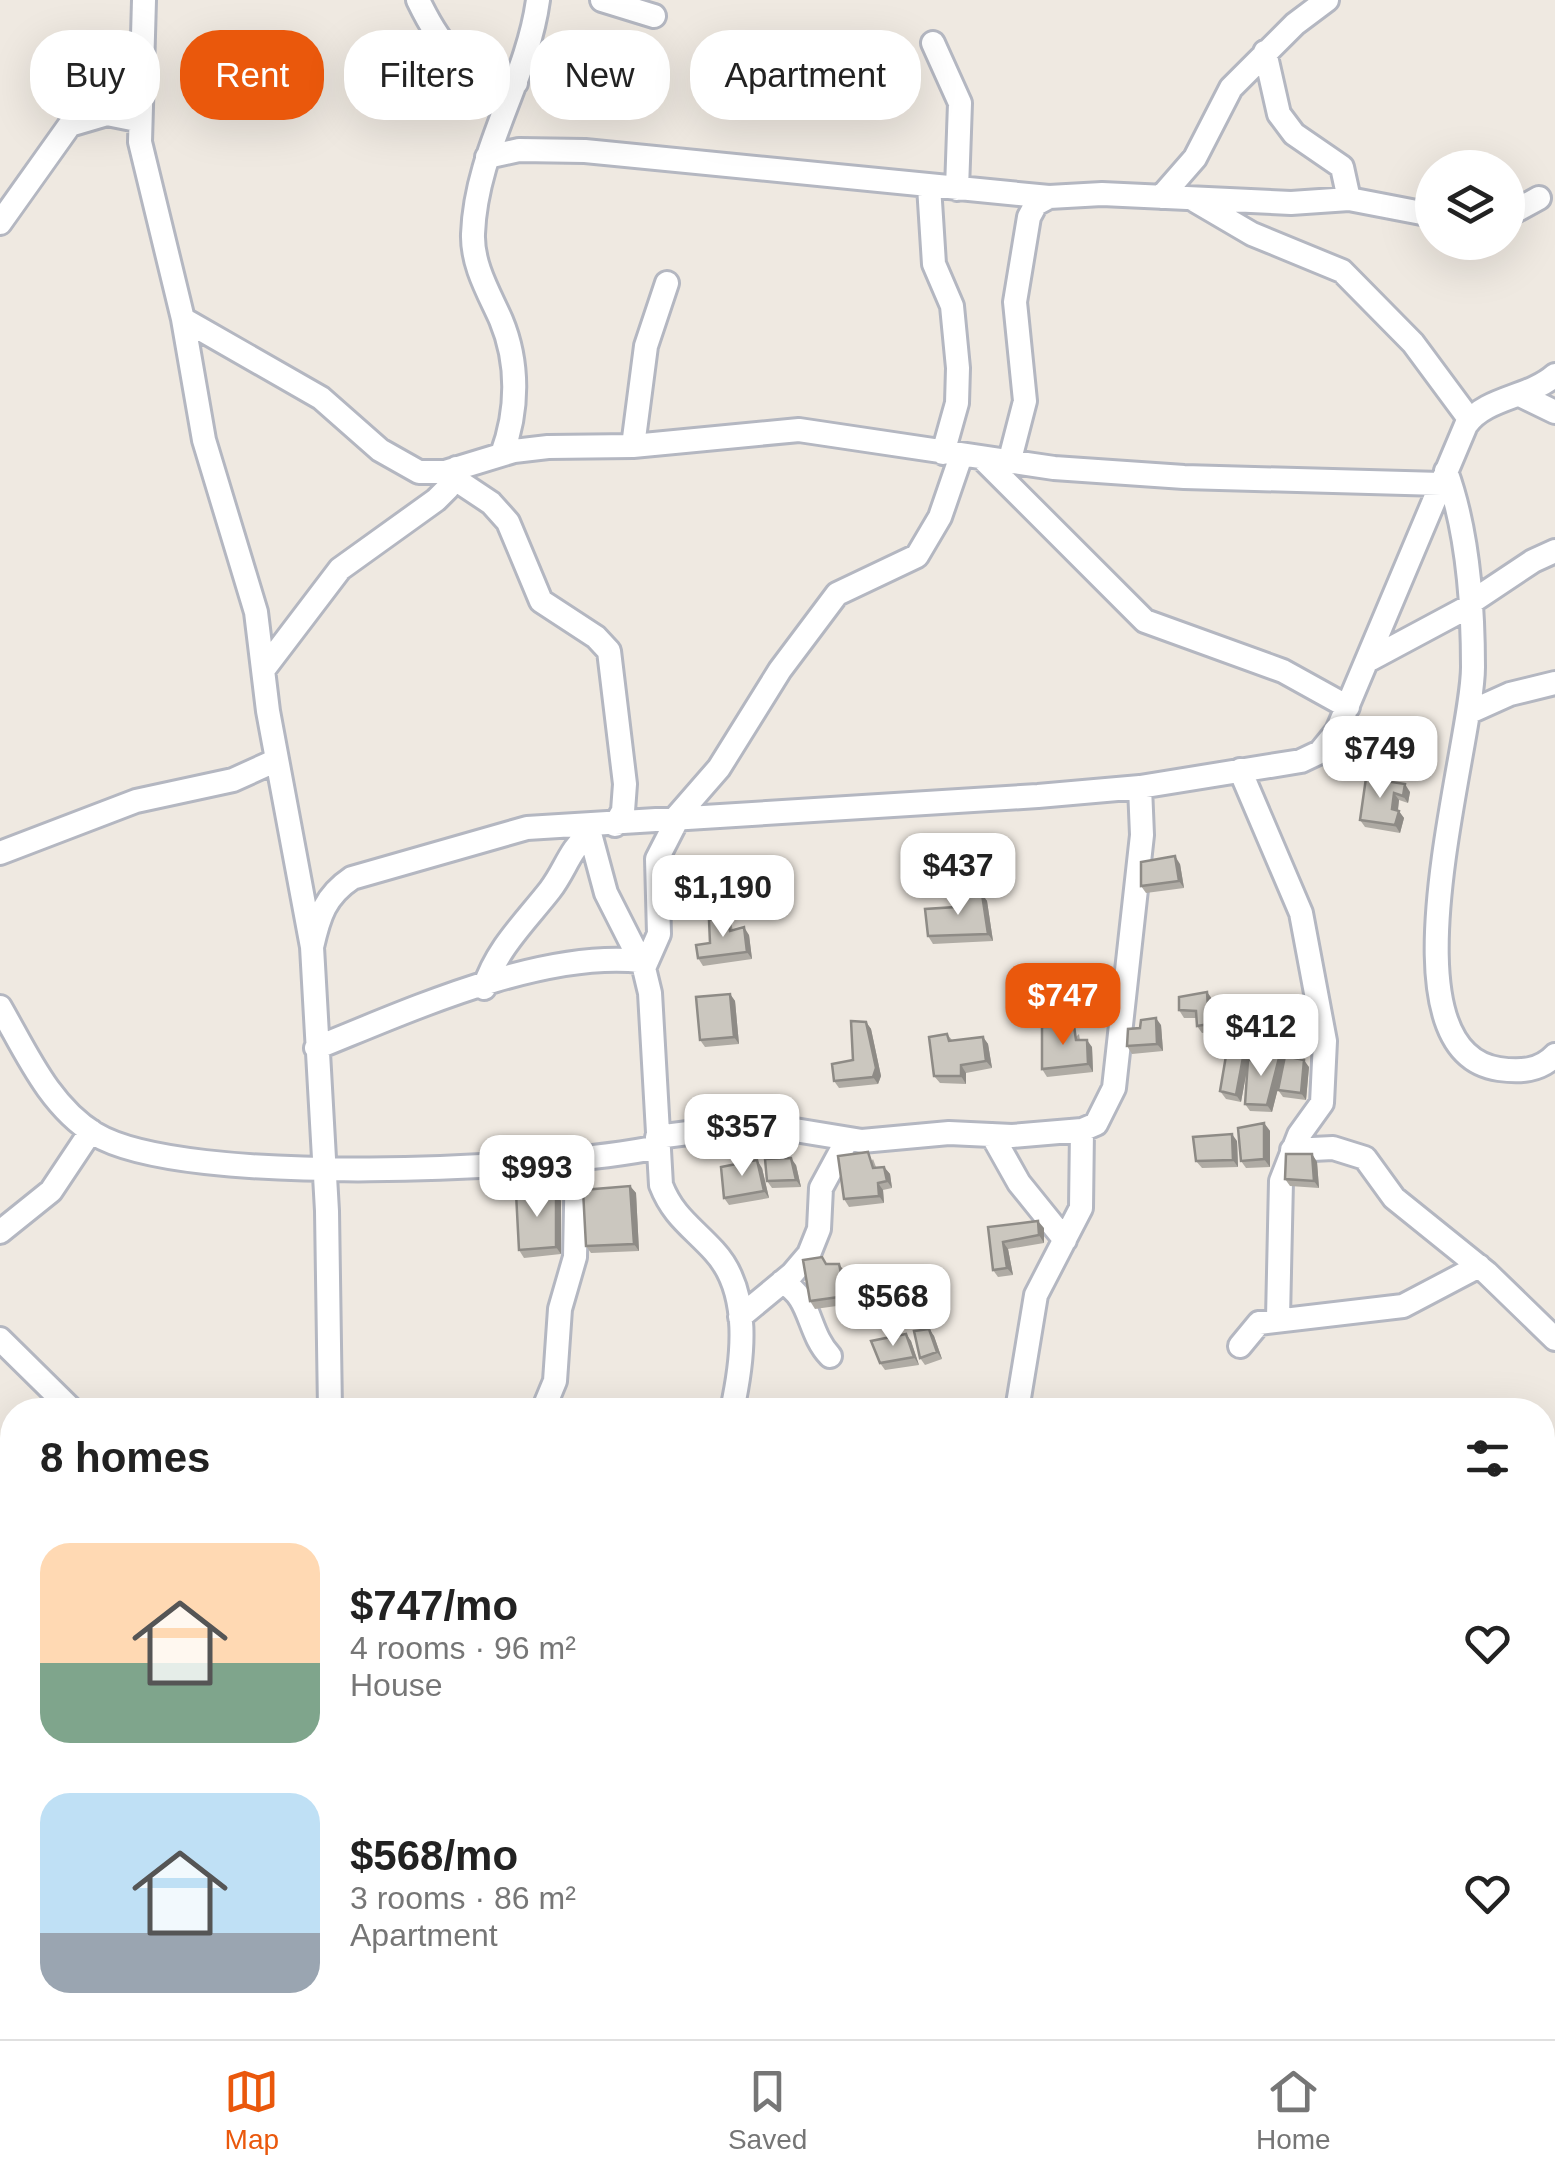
<!DOCTYPE html>
<meta charset="utf-8">
<style>
body{margin:0;font-family:Arial,sans-serif;background:#f6f6f6;color:#222;height:100vh;display:flex;flex-direction:column;font-size:38px;white-space:nowrap}
*{box-sizing:border-box;margin:0}
p{font-size:32px;color:#767676}
.icon{flex:none;width:55px;height:55px;fill:none;stroke:currentColor;stroke-width:2;stroke-linecap:round;stroke-linejoin:round}
.map{position:relative;flex:1;overflow:hidden}
.details{position:absolute;left:0px;top:1398px;width:1555px;height:642px;display:flex;flex-direction:column;background:#fff;border-radius:40px 40px 0 0;box-shadow:0 10px 40px #0002}
.details>*{flex:none}
.top-card{position:absolute;left:30px;top:30px;width:1000px;height:90px;display:flex;gap:20px}
.fabs{position:absolute;left:1415px;top:150px;display:grid;gap:20px}
.fabs a{display:grid;place-items:center;width:110px;height:110px;border-radius:50%;background:#fff;box-shadow:0 10px 40px #0002;font-size:50px}
.price{position:absolute;translate:-50% -85px;padding:0 22px;border-radius:20px;background:#fff;color:#222;font-size:32px;line-height:65px;filter:drop-shadow(0 2px 5px #0008)}
.price::after{content:'';position:absolute;left:50%;top:60px;width:30px;height:22px;margin-left:-15px;background:inherit;clip-path:polygon(0 0,100% 0,50% 100%)}
.price.selected{background:#ea580c;color:#fff}
ul{padding:0;list-style:none}
li{display:flex;align-items:center;gap:30px;height:250px;padding:0 40px}
li span{display:grid;place-items:center;flex:none;width:280px;height:200px;border-radius:30px;color:#555}
li>.icon{margin-inline-start:auto}
span .icon{width:120px;height:120px;fill:#fffc;stroke-width:1}
li b{font-size:42px}
h2{display:flex;justify-content:space-between;align-items:center;height:120px;padding:0 40px;font-size:42px}
.chip{padding:0 35px;border-radius:40px;background:#fff;box-shadow:0 10px 40px #0002;font-size:35px;line-height:90px}
.chip.selected{background:#ea580c;color:#fff}
.menu{display:flex;justify-content:space-around;align-items:center;height:140px;border-top:2px solid #e0e0e0;background:#fff;font-size:28px;color:#767676}
.menu a{display:grid;justify-items:center;gap:5px}
.menu .selected{color:#ea580c}
.map>svg:first-child{display:block}
.lines{fill:none;stroke-linecap:round;stroke-linejoin:round}
.minor-casing{stroke:#b4b7c1;stroke-width:28}
.minor{stroke:#fff;stroke-width:22}
.wall{fill:#afaba4}
.shaded-wall{fill:#8e8b86}
.building{fill:#cbc7bf;stroke:#8e8b86;stroke-width:2.5}
</style>
<div class="map">
<svg width="1555" height="2039" viewBox="0 0 1555 2039">
<rect width="100%" height="100%" fill="#efe9e1"/>
<g class="lines">
<g class="minor-casing">
<path id="minor" d="M144,0L140,142L183,319L204,440L256,612L268,711L312,947L327,1211L330,1410
M418,0C441,48 461,74 516,83
M602,0L654,16
M933,43L960,103L957,189
M1265,52L1279,114L1294,134L1342,167L1349,199
M73,124L107,114L137,120
M487,157L519,150L585,151L1049,197
M929,186L934,264L952,306L958,368L957,403L943,453
M1161,197L1195,158L1231,88L1295,24L1327,0
M1194,200L1252,234L1342,271L1413,343L1470,420
M1508,215L1539,198
M0,223L69,126L139,45
M183,319L321,398L380,450L419,472H445L514,451L548,447L633,446L799,430L1054,468L1184,477L1441,484
M1520,395L1555,412
M633,446L646,346L667,283
M502,454C518,411 519,363 501,320C489,293 472,265 473,234C476,150 527,81 538,0
M983,459L1145,621L1283,671L1348,707
M1009,463L1025,401L1015,302L1029,217L1036,204L1049,197L1102,194L1291,203L1349,199L1432,215
M1446,471C1468,531 1473,603 1473,667C1473,746 1376,1051 1499,1069C1520,1072 1540,1071 1555,1055
M452,477L491,503L508,522L541,601L596,637L609,651L625,784L623,811L615,825
M1470,603L1533,561L1555,551
M1371,659L1470,606
M264,669L340,569L436,500L448,488L456,468
M1470,712L1510,694L1555,683
M1240,770L1301,913L1325,1041L1322,1103L1299,1135L1281,1181L1278,1318
M672,822L719,768L780,670L837,594L917,556L940,517L961,456
M588,826L606,893L644,968L650,993L661,1185C673,1216 692,1227 714,1251C752,1292 743,1360 732,1410
M0,853L136,801L233,780L277,760
M312,947C319,916 325,896 352,878L527,828L1038,796L1140,787L1301,761L1320,752L1337,731L1466,425C1486,397 1529,398 1555,375
M644,968L659,934L657,859L676,822
M484,988C497,948 525,922 550,890C566,869 568,852 590,832
M0,1007C26,1052 49,1106 95,1134C184,1188 551,1170 658,1147
M316,1048C408,1011 540,950 641,961
M992,1135L1019,1183L1065,1240
M657,1137L758,1124L862,1141L949,1133L1012,1136L1082,1130L1096,1124L1114,1088L1142,835L1140,787
M1292,1150L1333,1148L1365,1158L1394,1198L1487,1273L1555,1339
M0,1232L51,1191L91,1131
M782,1282C812,1297 807,1332 830,1356
M740,1317L792,1274L809,1254L819,1229L821,1188L847,1140
M0,1339L72,1410
M1240,1346L1259,1323L1403,1306L1479,1266
M543,1410L555,1381L560,1309L575,1257L577,1158
M1017,1410L1036,1295L1081,1208L1082,1130
M0,1795L10,1768
M1542,1945L1555,1935
M1542,2026L1555,2031
M165,2028L166,2039
M418,2028L428,2039
M601,2028L603,2039
M335,2039L337,2028
M1307,2039L1311,2028"/>
</g>
<use href="#minor" class="minor"/>
</g>
<path class="wall" d="M1366,778L1410,792L1408,803L1399,800L1398,811L1404,818L1400,833L1365,827L1360,820Z
M1180,864L1184,888L1146,893L1141,886Z
M982,894L987,901L993,941L933,944L928,936L956,907Z
M731,922L733,931L749,935L752,959L703,966L698,958Z
M1207,992L1212,999L1214,1031L1202,1033L1197,1026V1018H1184L1179,1010Z
M730,994L735,1001L739,1044L705,1047L700,1040Z
M866,1022L871,1029L881,1076L878,1084L839,1088L834,1081L853,1060Z
M1161,1025L1163,1051L1132,1054L1127,1046Z
M947,1034L952,1040L983,1037L988,1044L992,1068L966,1073V1084L940,1083L934,1076Z
M1079,1034L1080,1040L1092,1047L1093,1072L1047,1077L1042,1069Z
M1280,1054L1284,1060L1309,1067L1306,1100L1283,1097L1278,1090L1279,1084L1272,1112L1250,1111L1245,1104L1247,1069L1241,1102L1226,1099L1220,1091L1249,1060H1264Z
M1264,1123L1270,1131V1167L1246,1168L1241,1161Z
M1237,1141L1238,1167L1202,1168L1196,1161Z
M1312,1154L1317,1162L1319,1188L1290,1186L1285,1179Z
M873,1159L876,1167H884L890,1174L892,1188L883,1190L884,1203L849,1207L844,1199Z
M796,1165L801,1187L772,1188L767,1181Z
M762,1168L769,1198L729,1205L724,1198Z
M630,1186L636,1193L639,1251L591,1253L586,1246Z
M556,1193L561,1201V1254L524,1258L519,1250Z
M988,1227L1044,1228V1243L1008,1249L1013,1275L998,1277L993,1270Z
M827,1264H839L844,1271L851,1304L815,1309L810,1301Z
M929,1329L934,1336L942,1359L925,1365L920,1358Z
M906,1334L911,1341L919,1365L885,1370L880,1363Z"/>
<path class="shaded-wall" d="M1405,784L1410,792L1408,803L1403,796Z
M1394,793L1399,800L1397,816L1399,811L1404,818L1400,833L1395,825L1392,809Z
M1175,856L1180,864L1184,888L1179,881Z
M982,894L987,901L993,941L988,934Z
M744,927L749,935L752,959L747,952Z
M1207,992L1212,999L1214,1031L1209,1024Z
M730,994L735,1001L739,1044L734,1037Z
M1156,1018L1161,1025L1163,1051L1157,1044Z
M866,1022L871,1029L881,1076L878,1084L873,1077Z
M983,1037L988,1044L992,1068L986,1061Z
M1087,1040L1092,1047L1093,1072L1088,1064Z
M1244,1052L1249,1059L1241,1102L1236,1095Z
M1280,1054L1285,1061L1272,1112L1267,1105Z
M1304,1060L1309,1067L1306,1100L1301,1093Z
M961,1065L966,1073V1084L961,1076Z
M1264,1123L1270,1131V1167L1264,1159Z
M1232,1134L1237,1141L1238,1167L1233,1160Z
M1312,1154L1317,1162L1319,1188L1314,1181Z
M791,1158L796,1165L801,1187L796,1180Z
M757,1160L762,1168L769,1198L764,1191Z
M884,1167L890,1174L892,1188L887,1181Z
M878,1183L883,1190L884,1203L879,1196Z
M630,1186L636,1193L639,1251L634,1244Z
M556,1193L561,1201V1254L556,1247Z
M1038,1221L1044,1228V1243L1039,1235Z
M1003,1242L1008,1249L1013,1275L1007,1268Z
M839,1264L844,1271L851,1304L846,1296Z
M929,1329L934,1336L942,1359L937,1352Z
M906,1334L911,1341L919,1365L914,1357Z"/>
<path class="building" d="M1366,778L1405,784L1403,796L1394,793L1392,809L1399,811L1395,825L1360,820Z
M1175,856L1179,881L1141,886V862Z
M982,894L988,934L928,936L925,909L956,907L955,896Z
M726,915L730,931L744,927L747,952L698,958L696,945L710,943L709,920Z
M1207,992L1209,1024L1197,1026L1196,1011L1179,1010V997Z
M730,994L734,1037L700,1040L696,997Z
M1156,1018L1157,1044L1127,1046L1128,1029L1140,1028L1141,1020Z
M851,1021L866,1022L876,1068L873,1077L834,1081L832,1064L853,1060Z
M1074,1026L1076,1040H1087L1088,1064L1042,1069V1027Z
M947,1034L949,1041L983,1037L986,1061L961,1065V1076H934L929,1037Z
M1227,1050L1244,1052L1236,1095L1220,1091Z
M1269,1053L1280,1054L1267,1105L1245,1104L1248,1060H1264Z
M1285,1056L1304,1060L1301,1093L1278,1090Z
M1264,1123V1159L1241,1161L1238,1128Z
M1232,1134L1233,1160L1196,1161L1193,1137Z
M868,1152L873,1168L884,1167L887,1181L878,1183L879,1196L844,1199L838,1156Z
M1286,1154H1312L1314,1181L1285,1179Z
M791,1158L796,1180L767,1181L765,1159Z
M757,1160L764,1191L724,1198L721,1167Z
M630,1186L634,1244L586,1246L583,1190Z
M516,1193H556V1247L519,1250Z
M1038,1221L1039,1235L1003,1242L1007,1268L993,1270L988,1227Z
M822,1257L826,1264H839L846,1296L810,1301L803,1260Z
M929,1329L937,1352L920,1358L914,1331Z
M906,1334L914,1357L880,1363L871,1341Z"/>
</svg>
<div class="fabs">
<a><svg class="icon" aria-label="layers" viewBox="0 0 24 24"><path d="M12 4l9 5-9 5-9-5zM3 14l9 5 9-5"/></svg></a>
</div>
<b class="price" style="left:1380px;top:801px">$749</b>
<b class="price" style="left:958px;top:918px">$437</b>
<b class="price" style="left:723px;top:940px">$1,190</b>
<b class="price selected" style="left:1063px;top:1048px">$747</b>
<b class="price" style="left:1261px;top:1079px">$412</b>
<b class="price" style="left:742px;top:1179px">$357</b>
<b class="price" style="left:537px;top:1220px">$993</b>
<b class="price" style="left:893px;top:1349px">$568</b>
<div class="top-card">
<a class="chip">Buy</a>
<a class="chip selected">Rent</a>
<a class="chip">Filters</a>
<a class="chip">New</a>
<a class="chip">Apartment</a>
</div>
<section class="details">
<h2>8 homes<svg class="icon" aria-label="filters" viewBox="0 0 24 24"><path d="M4 7h16M4 17h16"/><circle cx="9" cy="7" r="2"/><circle cx="15" cy="17" r="2"/></svg></h2>
<ul>
<li><span style="background:linear-gradient(#ffd9b3 60%,#7fa58c 0)"><svg class="icon" aria-label="home" viewBox="0 0 24 24"><path d="M3 11l9-7 9 7M6 9v11h12V9"/></svg></span><div><b>$747/mo</b><p>4 rooms · 96 m²</p><p>House</p></div><svg class="icon" aria-label="heart" viewBox="0 0 24 24"><path d="M12 20l-8-8c-3-5 5-10 8-4 3-6 11-1 8 4z"/></svg></li>
<li><span style="background:linear-gradient(#bfe0f5 70%,#9aa5b1 0)"><svg class="icon" aria-label="home" viewBox="0 0 24 24"><path d="M3 11l9-7 9 7M6 9v11h12V9"/></svg></span><div><b>$568/mo</b><p>3 rooms · 86 m²</p><p>Apartment</p></div><svg class="icon" aria-label="heart" viewBox="0 0 24 24"><path d="M12 20l-8-8c-3-5 5-10 8-4 3-6 11-1 8 4z"/></svg></li>
</ul>
</section>
</div>
<nav class="menu">
<a class="selected"><svg class="icon" aria-label="map" viewBox="0 0 24 24"><path d="M3 6l6-2 6 2 6-2v14l-6 2-6-2-6 2zM9 4v14M15 6v14"/></svg>Map</a>
<a><svg class="icon" aria-label="saved" viewBox="0 0 24 24"><path d="M7 4h10v16l-5-4-5 4z"/></svg>Saved</a>
<a><svg class="icon" aria-label="home" viewBox="0 0 24 24"><path d="M3 11l9-7 9 7M6 9v11h12V9"/></svg>Home</a>
</nav>
